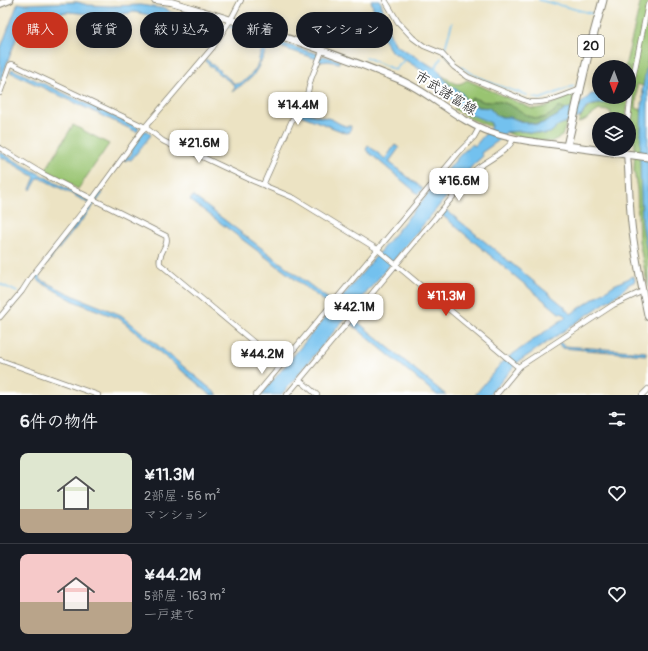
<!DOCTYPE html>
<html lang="ja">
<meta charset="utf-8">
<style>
body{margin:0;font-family:Pangolin,"Klee One",sans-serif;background:#242831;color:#f1f3f6;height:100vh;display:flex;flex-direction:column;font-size:15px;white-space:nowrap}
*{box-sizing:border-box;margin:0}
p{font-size:13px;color:#9ea1a6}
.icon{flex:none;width:22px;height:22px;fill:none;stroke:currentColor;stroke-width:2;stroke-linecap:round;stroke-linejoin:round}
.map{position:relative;height:395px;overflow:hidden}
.details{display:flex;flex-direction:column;background:#171b24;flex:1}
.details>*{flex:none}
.top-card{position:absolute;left:12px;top:12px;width:400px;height:36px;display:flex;gap:8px}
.needle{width:26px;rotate:181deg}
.tools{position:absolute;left:592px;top:60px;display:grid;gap:8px}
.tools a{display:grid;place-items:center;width:44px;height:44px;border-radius:50%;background:#171b24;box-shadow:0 2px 10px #0003;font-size:20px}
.price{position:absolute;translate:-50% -34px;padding:0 9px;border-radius:8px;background:#fff;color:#222;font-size:13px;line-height:26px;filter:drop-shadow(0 1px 2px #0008)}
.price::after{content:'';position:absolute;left:50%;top:24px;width:12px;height:9px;margin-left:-6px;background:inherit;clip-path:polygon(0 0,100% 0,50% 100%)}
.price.active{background:#c8321e;color:#fff}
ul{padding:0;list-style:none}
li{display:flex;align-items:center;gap:12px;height:100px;padding:0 20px}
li+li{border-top:1px solid #363941}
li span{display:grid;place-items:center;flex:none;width:112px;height:80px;border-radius:8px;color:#555}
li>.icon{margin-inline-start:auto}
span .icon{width:48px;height:48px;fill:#fffc;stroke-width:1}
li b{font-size:17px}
h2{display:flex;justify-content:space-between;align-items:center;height:48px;padding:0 20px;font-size:17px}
.chip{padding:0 14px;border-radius:18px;background:#171b24;box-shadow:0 2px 10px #0003;font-size:14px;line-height:36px}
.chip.active{background:#c8321e;color:#fff}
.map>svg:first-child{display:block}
.green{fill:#99c471;stroke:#5a7046}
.forest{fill:#7aaa63;stroke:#4b6340}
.water{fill:#73c1ee;stroke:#486e85}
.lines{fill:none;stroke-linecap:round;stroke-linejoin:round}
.stream{stroke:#73c1ee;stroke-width:1.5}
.minor-casing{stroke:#848070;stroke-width:6}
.secondary-casing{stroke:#848070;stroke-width:8}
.primary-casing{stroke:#848070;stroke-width:9}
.minor{stroke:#fff;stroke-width:4.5}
.secondary{stroke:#fff;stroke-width:6}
.primary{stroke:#fff;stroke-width:7}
.labels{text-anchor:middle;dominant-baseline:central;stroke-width:4;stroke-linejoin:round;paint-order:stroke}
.shield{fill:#fff;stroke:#606060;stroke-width:1}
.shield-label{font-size:13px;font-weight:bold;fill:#1c1c1c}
.street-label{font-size:14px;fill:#1c1c1c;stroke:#fff}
</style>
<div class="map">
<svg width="648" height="395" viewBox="0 0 648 395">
<rect width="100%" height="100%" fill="#fff"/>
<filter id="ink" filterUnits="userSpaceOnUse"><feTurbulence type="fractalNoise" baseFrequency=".025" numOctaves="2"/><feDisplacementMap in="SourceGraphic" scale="8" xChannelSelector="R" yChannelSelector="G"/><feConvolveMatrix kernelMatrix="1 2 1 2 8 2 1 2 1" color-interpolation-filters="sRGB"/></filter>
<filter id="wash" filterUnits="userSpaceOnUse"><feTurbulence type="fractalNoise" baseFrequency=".012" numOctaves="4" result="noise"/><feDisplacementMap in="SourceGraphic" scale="16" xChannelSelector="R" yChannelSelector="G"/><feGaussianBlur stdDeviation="0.9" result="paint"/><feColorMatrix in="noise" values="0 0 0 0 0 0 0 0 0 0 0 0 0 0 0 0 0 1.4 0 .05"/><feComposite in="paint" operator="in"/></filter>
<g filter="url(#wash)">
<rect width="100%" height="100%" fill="#ece3c3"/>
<path class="green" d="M641,0H648V90L642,92L643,86L637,84L636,108L642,110L648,251V287L639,241L637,189L634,170L635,141H631L632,99L628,98L626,119H613L610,111L599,110L585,120L578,123C586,102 596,105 614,102C621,100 620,97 629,97V67H625Z
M443,76C453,82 456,88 467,80L533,109L546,107L572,94L574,96L572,107L565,110L559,107C534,133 525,108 501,102C496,100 490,102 485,102C481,101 477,99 473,98L466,101C460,90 449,87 443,76Z
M457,105L464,111L491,123V127L471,119L454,109Z
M567,122L562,136L551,142L517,137L506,132L521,131L545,134L550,133L559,125Z
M73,125L109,144L78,189L45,171Z"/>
<path class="forest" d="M473,98C477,99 481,101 485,102C490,102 496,100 501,102C526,108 534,133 559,107L565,110C534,137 530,117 499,117L489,108L478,107L466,101Z"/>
<path class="water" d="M371,0H379L381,3L390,35L396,45L438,70L448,84L462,93L466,101L478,107L489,108L499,117H510L522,122L537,125L546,122L557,116L565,110L583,102L591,94H599V97H623L617,101L593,105L587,107L580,117L559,125L550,133L545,134L521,131L506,132L498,141L481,153L483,156L473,165L281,395H261L460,155L472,144L475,146L491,127V123C482,119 473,116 464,111C455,105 449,95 440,90L437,80L391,51L381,35Z
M77,2L88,5L111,6L140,5L167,9L170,12L177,14L186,12L202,16L224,25L234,26L271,40L318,54L321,57L324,56L339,60V63L328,61L320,62V60L271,44C263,54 260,67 252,77C246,83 239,86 232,92L235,87L232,83L219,74L205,61L206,59L235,84C244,84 254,73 258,64C259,61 259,56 261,52C263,48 266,47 267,42L257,36L232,28L187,18L184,20H174L134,12L112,16L69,12L25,15L0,82V50L18,3L24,4Z
M648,58V258L642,222L641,196L640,160L642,101L644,100L643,99V94L645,93L642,92Z
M12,69L139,128L137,132L10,72Z
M301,111C311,114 317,116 327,118C335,119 342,128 351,126L350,132L346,133L298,114Z
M144,131H147L151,135L131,160L127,159L126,161L123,159L127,156H130L132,152V148Z
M368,145L385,159L395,145L399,148L389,162L423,189L418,194L366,150Z
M0,152C30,170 62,185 92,203L100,192L103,193C99,199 95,203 91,209L45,266L39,277L41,280L76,297L121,315L218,395H211L120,319L76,302L40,282L35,277L91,205L72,194L40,178H38L31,190L30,189L35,177L0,156Z
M193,196L331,301L328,304L190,200Z
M446,210L565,307V309L571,314L614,285L634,276L635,281L628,285L621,292L518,362L489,395H475L503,361L566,317L562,313H559L442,215Z
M354,319L446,395H437L350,323Z
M560,342L564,346L646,352V355L562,348L558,343Z"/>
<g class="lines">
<path class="stream" d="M539,0L594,14
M452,23L444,52L454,62
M366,57L395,70L406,58
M460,66C480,80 503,88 527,95
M434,70L441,58
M533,97L540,99L574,86
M0,284L17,292"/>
</g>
</g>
<g filter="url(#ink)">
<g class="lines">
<g class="minor-casing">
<path id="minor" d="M385,0L398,22L413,38L424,46L441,53L454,67L468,77L529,102C547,104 563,96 581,89
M0,93L10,65L12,64L145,127L163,141L175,147L194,153L251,180L294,198L377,249L518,367
M628,119L633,78L648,4
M0,148L43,174L166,236C170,245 157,254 160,264L281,365
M263,185L297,109L307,95L311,79L322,51
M0,317L22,291L31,277L91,201L145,127L213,47L231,19L241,0
M0,360L98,395
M300,380L317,395
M256,395L459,152L474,137L479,128
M287,395L476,169C485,162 511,149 513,139
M496,395L520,366L613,305L643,291
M642,395L648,389"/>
</g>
<g class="secondary-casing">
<path id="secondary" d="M155,0L171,2C248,24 324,49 398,79C423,89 442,107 465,120C496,139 532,142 567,146
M0,4L10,0
M627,154C629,175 629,197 631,219C634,252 641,284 648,317"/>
</g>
<g class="primary-casing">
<path id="primary" d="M603,0L588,55L567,146L648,157"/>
</g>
<use href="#minor" class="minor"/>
<use href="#secondary" class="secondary"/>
<use href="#primary" class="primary"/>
</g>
</g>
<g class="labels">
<rect class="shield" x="578" y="35" width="26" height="22" rx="3"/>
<g class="shield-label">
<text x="591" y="46">20</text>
</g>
<g class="street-label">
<text transform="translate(446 93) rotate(32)">市武諸富線</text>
</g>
</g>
</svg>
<div class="tools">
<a><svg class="needle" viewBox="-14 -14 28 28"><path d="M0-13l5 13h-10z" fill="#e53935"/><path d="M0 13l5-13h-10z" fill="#9ea1a6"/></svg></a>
<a><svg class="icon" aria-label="layers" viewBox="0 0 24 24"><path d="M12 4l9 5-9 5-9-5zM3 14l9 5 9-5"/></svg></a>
</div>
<b class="price" style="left:298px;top:126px">¥14.4M</b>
<b class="price" style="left:199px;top:164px">¥21.6M</b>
<b class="price" style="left:459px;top:202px">¥16.6M</b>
<b class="price active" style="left:446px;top:317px">¥11.3M</b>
<b class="price" style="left:354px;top:328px">¥42.1M</b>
<b class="price" style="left:262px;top:375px">¥44.2M</b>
<div class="top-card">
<a class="chip active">購入</a>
<a class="chip">賃貸</a>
<a class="chip">絞り込み</a>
<a class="chip">新着</a>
<a class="chip">マンション</a>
</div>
</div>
<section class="details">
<h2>6件の物件<svg class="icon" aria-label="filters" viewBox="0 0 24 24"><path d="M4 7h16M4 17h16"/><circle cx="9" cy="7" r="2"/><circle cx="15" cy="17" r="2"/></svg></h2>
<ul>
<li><span style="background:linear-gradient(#dfe7d0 70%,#b9a48a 0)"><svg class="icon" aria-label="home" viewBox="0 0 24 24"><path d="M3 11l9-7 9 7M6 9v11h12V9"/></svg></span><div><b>¥11.3M</b><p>2部屋 · 56 m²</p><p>マンション</p></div><svg class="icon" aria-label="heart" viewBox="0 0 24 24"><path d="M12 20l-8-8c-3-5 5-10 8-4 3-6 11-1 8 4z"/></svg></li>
<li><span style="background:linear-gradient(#f6c9c9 60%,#b9a48a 0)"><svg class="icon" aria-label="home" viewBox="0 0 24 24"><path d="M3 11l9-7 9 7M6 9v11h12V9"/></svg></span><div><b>¥44.2M</b><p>5部屋 · 163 m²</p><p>一戸建て</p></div><svg class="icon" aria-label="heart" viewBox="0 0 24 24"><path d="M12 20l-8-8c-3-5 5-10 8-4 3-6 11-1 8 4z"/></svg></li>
</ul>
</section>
